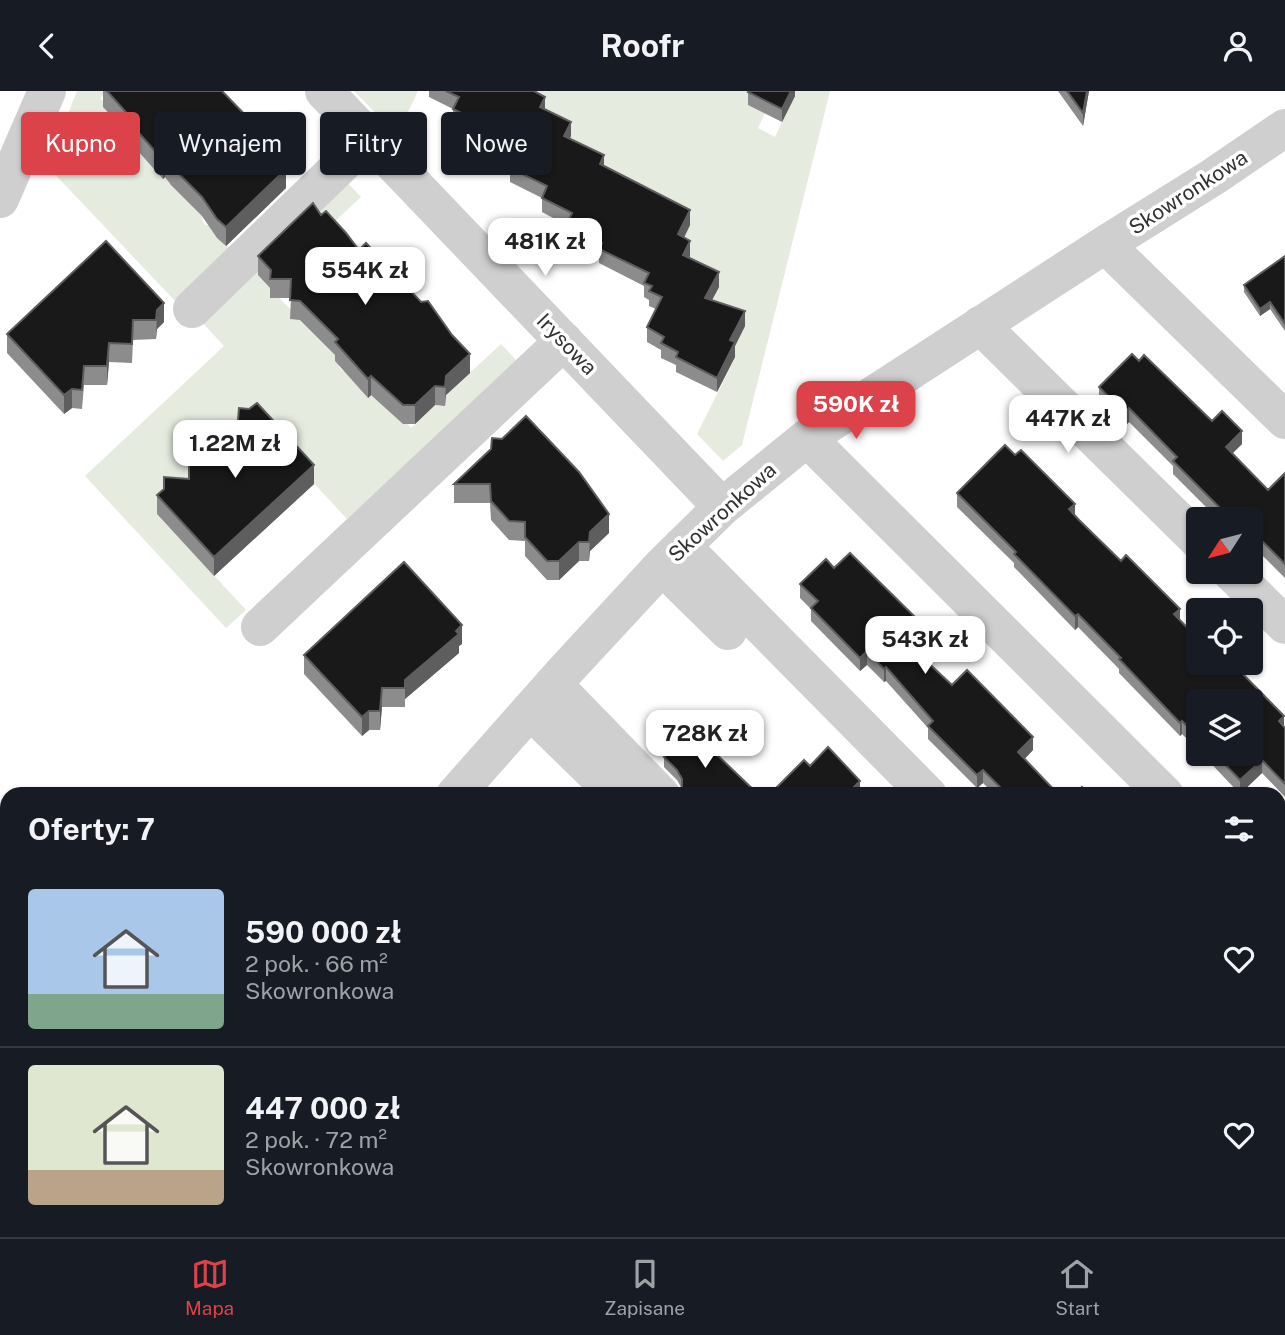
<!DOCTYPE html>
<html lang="pl">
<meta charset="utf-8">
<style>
body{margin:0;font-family:"Public Sans",sans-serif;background:#20242c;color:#f1f3f6;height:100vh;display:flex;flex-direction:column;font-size:26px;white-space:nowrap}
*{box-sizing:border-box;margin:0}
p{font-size:23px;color:#9ea1a6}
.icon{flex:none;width:38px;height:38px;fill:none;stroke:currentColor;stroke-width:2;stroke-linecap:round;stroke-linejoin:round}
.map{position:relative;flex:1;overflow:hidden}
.sheet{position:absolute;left:0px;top:696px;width:1286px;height:450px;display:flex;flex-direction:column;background:#171b24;border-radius:21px 21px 0 0;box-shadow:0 2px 5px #0004}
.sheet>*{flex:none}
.hud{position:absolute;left:21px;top:21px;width:700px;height:63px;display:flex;gap:14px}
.needle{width:46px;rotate:234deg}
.tools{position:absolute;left:1186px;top:416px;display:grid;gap:14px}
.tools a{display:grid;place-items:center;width:77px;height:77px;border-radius:7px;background:#171b24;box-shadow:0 2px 5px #0004;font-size:35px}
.price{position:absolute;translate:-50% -60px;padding:0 16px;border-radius:14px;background:#fff;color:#222;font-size:23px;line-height:46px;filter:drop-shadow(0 2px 4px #0008)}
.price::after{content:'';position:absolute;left:50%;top:42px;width:21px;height:16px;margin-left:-10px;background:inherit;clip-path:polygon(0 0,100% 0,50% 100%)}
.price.on{background:#db4249;color:#fff}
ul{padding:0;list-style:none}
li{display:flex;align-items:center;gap:21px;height:175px;padding:0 28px}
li+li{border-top:2px solid #363941}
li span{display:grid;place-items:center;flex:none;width:196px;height:140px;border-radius:7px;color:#555}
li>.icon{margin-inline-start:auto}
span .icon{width:84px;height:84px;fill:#fffc;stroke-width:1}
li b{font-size:30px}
h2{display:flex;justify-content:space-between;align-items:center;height:84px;padding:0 28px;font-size:30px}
.pill{padding:0 24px;border-radius:7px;background:#171b24;box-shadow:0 2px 5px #0004;font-size:24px;line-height:63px}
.pill.on{background:#db4249;color:#fff}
header{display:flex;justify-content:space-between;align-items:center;height:91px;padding:0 28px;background:#171b24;font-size:32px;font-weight:700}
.tabs{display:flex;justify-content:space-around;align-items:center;height:98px;border-top:2px solid #363941;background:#171b24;font-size:19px;color:#9ea1a6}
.tabs a{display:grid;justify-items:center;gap:4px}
.tabs .on{color:#db4249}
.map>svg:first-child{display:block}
.green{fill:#e5ebdf}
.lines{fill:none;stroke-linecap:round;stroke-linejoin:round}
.minor{stroke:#cfcfcf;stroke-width:38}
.wall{fill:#8c8c8c}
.shaded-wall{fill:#5e5e5e}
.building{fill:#191919;stroke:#5e5e5e;stroke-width:2}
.labels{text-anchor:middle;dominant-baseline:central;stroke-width:7;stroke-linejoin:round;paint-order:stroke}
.street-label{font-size:21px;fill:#323232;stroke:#fff}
</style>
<header><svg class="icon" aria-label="back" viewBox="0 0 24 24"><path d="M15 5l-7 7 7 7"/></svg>Roofr<svg class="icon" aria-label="person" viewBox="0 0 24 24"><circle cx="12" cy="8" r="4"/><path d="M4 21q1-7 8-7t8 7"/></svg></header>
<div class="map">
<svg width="1285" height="1146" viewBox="0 0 1285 1146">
<rect width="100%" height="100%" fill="#fff"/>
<path class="green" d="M77,0H107L100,7L132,42L133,56L137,61H142L202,125V129L205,134H211C216,142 221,155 231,156L178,213L47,75Z
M354,0H418L397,44Z
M508,0H755L765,22L758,37L775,46L794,5L793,0H830L742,354L723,370L697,343L735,267L719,233L702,188L633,105Z
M343,87L361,106L302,161L271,198L274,207H279L334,260L340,271L339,276L343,280H348L363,301L369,302L399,324V329L403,333H408L411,337L435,314L440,315L446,309V304L501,253L517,270L347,428L257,331L157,423L246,519L226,537L85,385L224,255L198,227Z
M0,857L7,864V969L0,966Z
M591,1139H683L689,1146H585Z"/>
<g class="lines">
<path class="minor" d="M324,0L722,416
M0,108L47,0
M1106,153L1122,170L1285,329
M192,218L369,47
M980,234L1199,450
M807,347L1165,704
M682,455L928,704
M663,474L679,492L728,540
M1231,481L1285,534
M260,536L564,250
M553,593L661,704
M530,619L617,704
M455,704L564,581L663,474L722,416L807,347L1106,153L1213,86L1285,37
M1279,817L1285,823
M801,1139L808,1146
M1059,1139L1065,1146
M75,1146L81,1139"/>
</g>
<path class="wall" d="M103,0H222L261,50L286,97L226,155L217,147L202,125L171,94L165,86L163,88L129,50V44L103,16Z
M429,0H534L545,18L571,45L570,47L604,75L690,134L684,147L690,165L689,167L719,196L712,209L745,235L735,255V266L717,301L676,281V274L661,267V259L647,251V236L656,218L649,215V209L644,206V195L599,172V165L566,148V134L542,121V107L510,91V77L486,64V49L453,33V18L429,6Z
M795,0V5L782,31L748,14V1Z
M1058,0H1089L1083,35Z
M321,124L359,159L470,282L446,304L445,315L435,314L415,333H403L371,304L368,307L335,270V264L300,229L290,228L291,207H270V197L258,184V165Z
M106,150L164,231L157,238L156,248L133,249L132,272L109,271L107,294H84L82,318L72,317L64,323L7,262V243Z
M1285,165V240L1270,218L1260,225L1244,201V194Z
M1139,270L1212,330L1242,353L1232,362L1268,399L1285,382V487L1259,461L1255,465L1251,461V429H1219L1173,383V375L1129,331L1125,335L1099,310V296Z
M491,358L609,442L590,460L589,470H579L559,489H547L525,465V450L509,449L491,429L490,412H454V393Z
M189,388L314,393L214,485L157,423V404Z
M957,402L1075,424L1285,637V706L1262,682L1240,703L1202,663H1251L1199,611V660L1182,643L1180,645L1119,582V578L1078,536L1075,539L1014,476V472L957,416Z
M834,477L917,541L908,550L910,555L952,594L1033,659L1024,668L1059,704H995L983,692L977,697L928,648V637L886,590L884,591L867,574L860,580L811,530V518L800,507V493Z
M462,553L459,555V562L405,608V616H382L380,639H369L362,645L304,583V564Z
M690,638L682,698L677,689L664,676V666Z
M1285,983V1015L1279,1010V988Z"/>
<path class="shaded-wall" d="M791,0H795V5L782,31V18Z
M1087,0H1089L1083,35V22Z
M545,6V20L540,16Z
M571,31V45L564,59V45Z
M604,64V79L600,73Z
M165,67V86L163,88V69Z
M286,78V97L226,155V136Z
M690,119V134L678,158V143Z
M690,150V165L683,178V164Z
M719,181V196L705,222V207Z
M1270,211V218L1260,225V218Z
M164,212V231L157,238L156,248L157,219Z
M745,220V235L735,255V266L717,301V287L730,249Z
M109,252V271L107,294V275Z
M470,263V282L446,304L445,315L446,285Z
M371,285V304L368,307V288Z
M435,295V314L415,333V314Z
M72,298V317L64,323V304Z
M1129,317V331L1125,335V322Z
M1242,340V353L1226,369V356Z
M314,374V393L214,485V466Z
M1075,413V426L1069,418Z
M609,423V442L590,460L589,470L590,441Z
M1259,447V461L1255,465V452Z
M579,451V470L559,489V470Z
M1180,518V531L1174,523Z
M1078,523V536L1075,539V525Z
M917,528V541L901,557V544Z
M462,534V553L459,555V562L405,608V589Z
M867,560V574L860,580V567Z
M886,576V590L884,591V578Z
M382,597V616L380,639V620Z
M369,620V639L362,645V626Z
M1284,625V638L1279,630Z
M1182,630V643L1180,645V632Z
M1033,646V659L1018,675V661Z
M1262,669V682L1240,703V689Z
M983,679V692L977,697V684Z
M860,690V700L857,704H846Z"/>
<path class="building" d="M107,0H222L248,27L261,45L259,47L286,78L226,136L217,128L202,106L171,75L165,67L163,69L129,31L132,28Z
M446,0H534L545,6L540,16L571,31L564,45L604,64L600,73L690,119L678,143L690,150L683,164L719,181L705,207L745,220L730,249L735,251L717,287L676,266L678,261L661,252L664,246L647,236L662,206L649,200L652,195L644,192L649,182L599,158L602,152L566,134L572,122L542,107L547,95L510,77L516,65L486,49L491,37L453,18L459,6Z
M749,0H791L782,18L748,1Z
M1067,0H1087L1083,22Z
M313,112L321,124L326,120L346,142L359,159L366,152L421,211L428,210L452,244L470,263L446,285L445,296L435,295L415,314H403L371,285L368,288L335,251L338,248L300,210L290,209L291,188H270L271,179L258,165Z
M106,150L164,212L157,219L156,229H133L132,253L109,252L107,275H84L82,299L72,298L64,304L7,243Z
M1285,165V233L1270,211L1260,218L1244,194Z
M1132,263L1139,270L1144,264L1212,330L1222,320L1242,340L1226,356L1268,399L1285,382V473L1259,447L1255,452L1251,448V429H1232L1173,370L1177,366L1129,317L1125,322L1099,296Z
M257,312L314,374L214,466L157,404L164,398V386L189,388V364H212L213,341H237L239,317L249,318Z
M526,325L579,381L609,423L590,441L589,451H579L559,470H547L525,446V431L509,430L491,410L490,393H454L491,358L492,347L502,348Z
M1005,354L1015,364L1021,359L1075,413L1069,418L1079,429L1121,470L1126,464L1180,518L1174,523L1199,549V572H1221L1225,577L1229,572H1232L1284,625L1279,630L1285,637V693L1262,669L1240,689L1215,663H1251V611H1199V647L1182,630L1180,632L1119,568L1121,567L1078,523L1075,525L1014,463L1016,461L957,402Z
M850,462L917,528L901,544L910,553L909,554L952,594L967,579L1033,646L1018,661L1059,704H1008L983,679L977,684L928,635L933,630L886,576L884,578L867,560L860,567L811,517L818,510L800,493L826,468L834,477Z
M404,471L462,534L456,540L459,543L405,589V597H382L380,620H369L362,626L304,564Z
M690,638L759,704H680L682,699V688L677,679L664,666Z
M828,656L860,690L846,704H769L804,669L810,675Z
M1082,696L1090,704H1074Z
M1285,983V1002L1279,997V988Z
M841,1139H920L927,1146H841L838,1143Z"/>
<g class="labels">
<g class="street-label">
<text transform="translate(1188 101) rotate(-33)">Skowronkowa</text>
<text transform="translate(567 253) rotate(46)">Irysowa</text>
<text transform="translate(722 421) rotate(-42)">Skowronkowa</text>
</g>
</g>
</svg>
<div class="tools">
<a><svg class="needle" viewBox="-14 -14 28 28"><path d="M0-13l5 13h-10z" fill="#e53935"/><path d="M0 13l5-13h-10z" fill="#9ea1a6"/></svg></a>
<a><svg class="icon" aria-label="locate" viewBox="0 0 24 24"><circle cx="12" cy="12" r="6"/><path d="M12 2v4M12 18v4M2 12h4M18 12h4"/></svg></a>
<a><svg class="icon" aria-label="layers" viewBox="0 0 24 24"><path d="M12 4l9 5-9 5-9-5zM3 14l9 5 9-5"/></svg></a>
</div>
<b class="price" style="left:545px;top:187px">481K zł</b>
<b class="price" style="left:365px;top:216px">554K zł</b>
<b class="price on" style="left:856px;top:350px">590K zł</b>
<b class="price" style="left:1068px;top:364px">447K zł</b>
<b class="price" style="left:235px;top:389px">1.22M zł</b>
<b class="price" style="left:925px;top:585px">543K zł</b>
<b class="price" style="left:705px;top:679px">728K zł</b>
<div class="hud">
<a class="pill on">Kupno</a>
<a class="pill">Wynajem</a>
<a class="pill">Filtry</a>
<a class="pill">Nowe</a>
</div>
<section class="sheet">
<h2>Oferty: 7<svg class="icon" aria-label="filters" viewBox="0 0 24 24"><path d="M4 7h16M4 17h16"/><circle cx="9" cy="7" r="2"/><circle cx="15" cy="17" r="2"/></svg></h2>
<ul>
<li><span style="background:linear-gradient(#a9c7e8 75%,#7fa58c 0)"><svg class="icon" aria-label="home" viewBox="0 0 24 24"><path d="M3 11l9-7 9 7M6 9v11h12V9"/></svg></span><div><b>590 000 zł</b><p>2 pok. · 66 m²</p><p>Skowronkowa</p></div><svg class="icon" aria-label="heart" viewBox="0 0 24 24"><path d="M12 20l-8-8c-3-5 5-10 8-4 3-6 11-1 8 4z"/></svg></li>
<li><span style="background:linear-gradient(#dfe7d0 75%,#b9a48a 0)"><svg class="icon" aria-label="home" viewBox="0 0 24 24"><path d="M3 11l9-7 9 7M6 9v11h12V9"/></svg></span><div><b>447 000 zł</b><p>2 pok. · 72 m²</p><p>Skowronkowa</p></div><svg class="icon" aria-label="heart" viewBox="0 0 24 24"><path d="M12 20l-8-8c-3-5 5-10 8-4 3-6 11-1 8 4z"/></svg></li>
</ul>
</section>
</div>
<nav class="tabs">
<a class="on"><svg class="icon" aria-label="map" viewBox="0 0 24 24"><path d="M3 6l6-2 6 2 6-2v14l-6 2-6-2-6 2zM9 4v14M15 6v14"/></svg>Mapa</a>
<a><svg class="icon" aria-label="saved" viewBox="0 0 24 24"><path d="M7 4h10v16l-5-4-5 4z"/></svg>Zapisane</a>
<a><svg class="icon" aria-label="home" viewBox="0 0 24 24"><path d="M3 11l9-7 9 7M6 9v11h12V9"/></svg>Start</a>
</nav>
